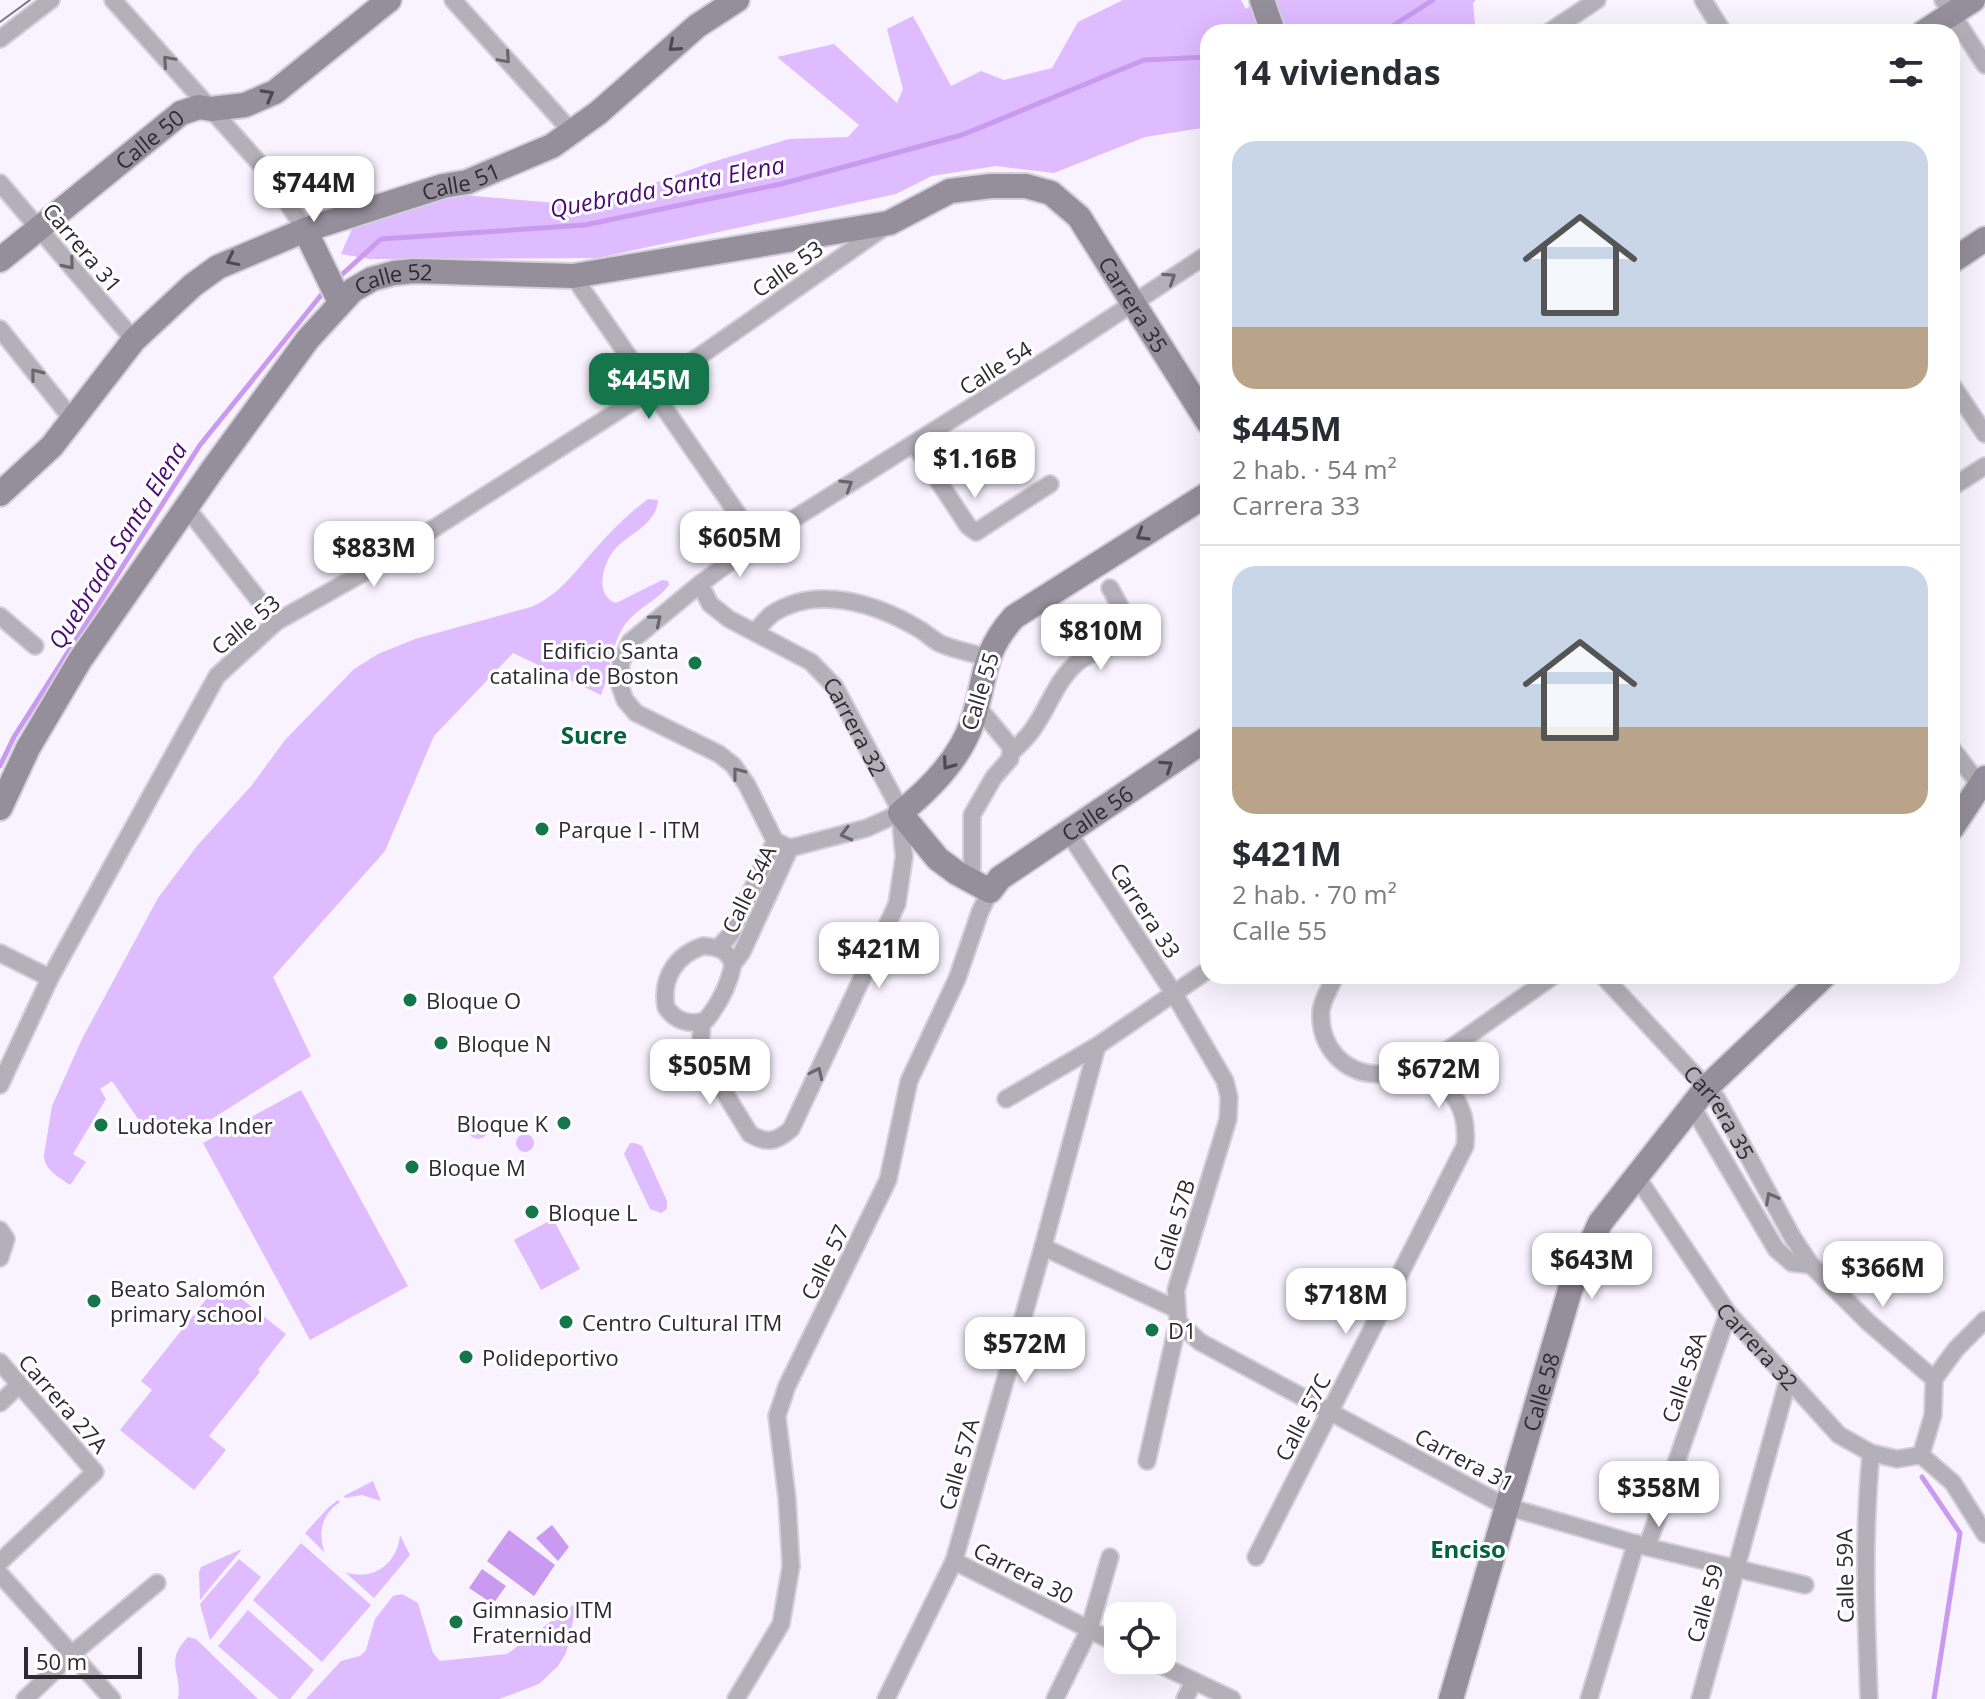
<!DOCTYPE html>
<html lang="es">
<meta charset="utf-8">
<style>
body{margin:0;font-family:"Open Sans",sans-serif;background:#f7f7f7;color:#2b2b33;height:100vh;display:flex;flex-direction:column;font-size:30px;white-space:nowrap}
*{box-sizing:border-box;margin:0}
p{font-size:26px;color:#7c7c81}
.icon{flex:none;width:44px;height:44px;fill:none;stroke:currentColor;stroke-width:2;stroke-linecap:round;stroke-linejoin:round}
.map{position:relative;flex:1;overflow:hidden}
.details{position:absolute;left:1200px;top:24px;width:760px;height:960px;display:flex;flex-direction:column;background:#fff;border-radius:24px;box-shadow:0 8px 32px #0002}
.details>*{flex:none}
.buttons{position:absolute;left:1104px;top:1602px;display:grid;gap:16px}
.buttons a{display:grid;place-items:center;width:72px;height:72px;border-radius:16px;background:#fff;box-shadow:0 8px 32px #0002;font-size:40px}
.scale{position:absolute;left:24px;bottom:20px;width:118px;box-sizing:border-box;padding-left:8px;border:4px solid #2e2a32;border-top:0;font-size:22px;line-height:28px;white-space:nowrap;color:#2e2a32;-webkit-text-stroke:6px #fff;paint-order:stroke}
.price{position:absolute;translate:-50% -68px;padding:0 18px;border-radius:16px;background:#fff;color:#222;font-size:26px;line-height:52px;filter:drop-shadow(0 2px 4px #0008)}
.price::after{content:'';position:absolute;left:50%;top:48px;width:24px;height:18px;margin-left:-12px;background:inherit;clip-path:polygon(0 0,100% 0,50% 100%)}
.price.selected{background:#15754b;color:#fff}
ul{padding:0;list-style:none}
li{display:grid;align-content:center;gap:16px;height:424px;padding:0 32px}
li+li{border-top:2px solid #e1e1e2}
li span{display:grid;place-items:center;height:248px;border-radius:24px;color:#555}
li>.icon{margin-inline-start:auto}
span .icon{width:144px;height:144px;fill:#fffc;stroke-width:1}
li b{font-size:34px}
h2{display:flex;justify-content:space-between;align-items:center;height:96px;padding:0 32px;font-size:34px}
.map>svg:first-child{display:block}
.green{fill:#dfbbff}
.water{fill:#c99af0}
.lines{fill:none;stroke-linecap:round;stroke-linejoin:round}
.stream{stroke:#c99af0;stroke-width:5}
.street-casing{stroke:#d4cfda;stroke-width:20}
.secondary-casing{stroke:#d4cfda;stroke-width:28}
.street{stroke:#b4b0b9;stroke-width:16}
.secondary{stroke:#958e9b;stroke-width:24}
.tram{stroke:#7b7680;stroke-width:2}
.oneway{stroke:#4d4852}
.oneway2{stroke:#6a666f}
.poi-dot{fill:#15754b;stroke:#fff;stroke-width:3}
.labels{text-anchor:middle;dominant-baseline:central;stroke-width:6;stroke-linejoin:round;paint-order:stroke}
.street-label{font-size:22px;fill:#2e2a32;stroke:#fff}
.poi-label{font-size:22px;fill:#2e2a32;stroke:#fff;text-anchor:start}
.water-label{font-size:24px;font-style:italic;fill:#4d0a73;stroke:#fff}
.neighbourhood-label{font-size:24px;font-weight:bold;fill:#04623c;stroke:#fff}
</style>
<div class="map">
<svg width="1985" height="1699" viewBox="0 0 1985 1699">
<rect width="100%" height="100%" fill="#f9f3ff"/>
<path class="green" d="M1123,0H1241L1246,9L1258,0H1476L1473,3L1475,24L1445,32H1208V127L1145,137L1054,173L996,166L932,176L896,194L597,258L370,259L341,254L355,222L462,195L592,206L709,163L789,139L848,137L859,125L777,57L834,44L897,103L903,89L887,29L913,16L951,86L981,71L1004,80L1052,68L1078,22Z
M648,499L658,500C656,527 625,534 612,553C602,567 595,596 616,603L662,580L668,581L669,585C658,600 638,608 626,623C610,645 611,671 601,695L513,653L434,736L385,851L273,977L311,1056L188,1134L149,1135L112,1081L100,1089L106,1099L73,1154L86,1162L70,1185C59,1177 44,1170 44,1155L52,1106L82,1039L158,898L197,846L252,785L285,740L354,669L378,654L415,639L531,607C561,594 575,571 597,547C612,530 629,513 648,499Z
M301,1090L408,1286L310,1340L203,1143Z
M468 1129a10 10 0 1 1 20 0a10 10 0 1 1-20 0Z
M516 1143a9 9 0 1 1 18 0a9 9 0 1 1-18 0Z
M630,1143H635L642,1146L667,1201V1209L661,1213L650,1209L624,1154Z
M553,1219L580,1269L541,1290L514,1240Z
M220,1282L286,1334L258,1370L260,1372L209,1436L226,1450L194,1490L120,1430L152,1390L141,1381Z
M373,1481L381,1501L362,1495L345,1498L344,1496Z
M338,1500L340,1502C322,1514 317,1533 325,1553L305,1533L329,1507Z
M400,1535L410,1555L374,1598L345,1572C373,1582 398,1563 400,1535Z
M301,1543L371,1605L322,1662L253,1600Z
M242,1549L200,1600L199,1572L201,1567Z
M239,1559L261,1577L210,1640L200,1604Z
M402,1594L418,1603L433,1653L440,1661L507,1654L577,1602L566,1653L558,1666L539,1684L499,1699H306L341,1661L360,1656L366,1650L375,1619L393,1596Z
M248,1610L314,1670L290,1699H279L218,1646Z
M188,1637L196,1639L258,1699H178C183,1672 163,1663 188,1637Z"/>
<path class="water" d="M552,1525L569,1547L558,1561L536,1538Z
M509,1530L555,1565L534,1596L487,1561Z
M482,1569L506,1586L493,1604L469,1588Z"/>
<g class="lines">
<path class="stream" d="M1383,32L1433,0
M336,280L381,239L585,225L781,184L962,135L1144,60L1208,57
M0,766L14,737L200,445L326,289
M1922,1477L1960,1533L1934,1699"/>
<g class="street-casing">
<g id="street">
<path d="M113,0L268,173L305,230"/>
<path d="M453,0L572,132"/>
<path d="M1703,0L1723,32"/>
<path d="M1943,0L1985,65"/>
<path d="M1549,32L1597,0"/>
<path d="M0,39L51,0"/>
<path d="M0,183L134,340"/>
<path d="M573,276L757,542"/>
<path d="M0,329L72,419"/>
<path d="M1952,385L1985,434"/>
<path d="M914,444L968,526L976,532L1050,484"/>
<path d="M1952,487L1985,466"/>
<path d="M187,508L276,622"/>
<path id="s1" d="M700,584L710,604L729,619L811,662L835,687L896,802L900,813L904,857L897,904L791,1129C776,1142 767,1144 750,1134L700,1053L702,1022"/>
<path d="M0,616L35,646"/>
<path d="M755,632C760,626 766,619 772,614C817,584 877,604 919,629C926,633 932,639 939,643C954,650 972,653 987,657"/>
<path d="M1952,749L1980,785"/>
<path d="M1012,752C1019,745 1027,738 1033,729C1049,707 1056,680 1078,662C1097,647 1122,646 1127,619L1110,588"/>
<path d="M1068,832L1173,992L1225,1081L1229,1097L1228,1119L1176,1290L1178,1322L1147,1461"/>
<path d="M790,848L775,841L747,785L733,765L719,754L636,713L625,700L620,686L621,663L630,642L700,584L757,542L1062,350L1208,254"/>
<path d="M790,848L867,828L900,813"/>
<path d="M972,881V815L994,777L1010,759L1011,747L977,706"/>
<path d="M703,946C718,947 727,949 733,964C729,985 719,1004 706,1020C690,1026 675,1021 666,1007C661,978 676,955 703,946Z"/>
<path d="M719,947L731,934L775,841"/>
<path d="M0,953L50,978"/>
<path d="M733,964L742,952L790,848"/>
<path id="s2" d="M1603,976L1717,1099L1793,1238L1811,1265L1868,1322L1934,1379"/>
<path d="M1421,1069L1553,976"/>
<path d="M0,1085L50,978L217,676L276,622L370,569L651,390L886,226"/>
<path d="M1006,1099L1097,1046L1208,970"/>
<path d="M1692,1106L1776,1249L1792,1263L1811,1265"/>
<path id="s3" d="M1637,1177L1728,1313L1839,1435L1871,1453L1897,1459L1921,1455"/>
<path d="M0,1230L6,1239L0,1258"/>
<path d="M1043,1247L1176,1309"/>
<path d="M1178,1322L1200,1342L1505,1506L1647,1547L1805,1585"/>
<path d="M0,1362L95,1472L0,1562"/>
<path d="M1934,1379L1933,1415L1921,1455L1953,1483L1985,1534"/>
<path d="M1934,1379L1956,1349L1985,1320"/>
<path d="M0,1403L19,1385"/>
<path d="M1647,1547L1728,1313"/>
<path d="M1256,1557L1465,1146C1469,1106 1453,1090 1421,1069C1407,1071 1391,1075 1377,1074C1343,1073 1319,1046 1321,1011C1322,1000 1331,986 1335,976"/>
<path d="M954,1561L1118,1644"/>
<path d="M0,1574L112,1699"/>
<path d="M1150,1660L1232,1699"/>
<path d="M25,1699L72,1654L157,1583"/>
<path d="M736,1699L781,1624L791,1566L787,1498L777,1416L787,1386L888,1180L909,1081L957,979L980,912L990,891"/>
<path d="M886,1699L954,1561L1043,1247L1097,1046"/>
<path d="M1055,1699L1089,1630L1110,1557"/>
<path d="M1185,1699L1194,1681"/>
<path d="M1589,1699L1636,1543"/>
<path d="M1700,1699L1788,1380"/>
<path d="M1869,1699C1866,1616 1863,1536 1871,1453"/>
</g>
</g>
<g class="secondary-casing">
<g id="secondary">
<path d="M1262,0L1273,32"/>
<path d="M1924,32L1973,0"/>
<path d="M305,230L340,302"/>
<path id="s4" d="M0,260L181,113L199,107L211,109L245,105L275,92L389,0"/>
<path d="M1952,261L1985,239"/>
<path id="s5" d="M0,494L52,446L134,340L193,285L218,267L305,230L443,186L467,182L552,146L598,113L697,26L737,0"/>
<path id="s6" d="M1208,494L1014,617C981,654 987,676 973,720C961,758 930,789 900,813L938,859L957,873L990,891L1000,878L1208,738"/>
<path id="s7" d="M0,808L28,748L80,660L213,469L308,339L353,290L372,279L394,273L414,271L573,276L889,223L950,191L991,186H1026L1051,193L1079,217L1208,422"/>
<path d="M1952,828L1985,778"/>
<path id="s8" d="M1451,1699L1570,1290L1600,1223L1707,1087L1824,976"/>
</g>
</g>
<use href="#street" class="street"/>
<use href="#secondary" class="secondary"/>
<path class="tram" d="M0,22L30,0"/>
</g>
<defs><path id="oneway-chevron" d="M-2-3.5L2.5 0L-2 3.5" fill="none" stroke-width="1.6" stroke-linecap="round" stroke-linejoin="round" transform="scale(2)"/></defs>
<g class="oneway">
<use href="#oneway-chevron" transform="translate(674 46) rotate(139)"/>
<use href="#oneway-chevron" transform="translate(268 95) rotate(-29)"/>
<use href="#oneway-chevron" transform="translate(232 260) rotate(154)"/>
<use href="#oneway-chevron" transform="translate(1142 535) rotate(148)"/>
<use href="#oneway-chevron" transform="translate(948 764) rotate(126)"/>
<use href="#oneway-chevron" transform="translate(1167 766) rotate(-34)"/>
</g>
<g class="oneway2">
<use href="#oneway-chevron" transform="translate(505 58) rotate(48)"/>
<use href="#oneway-chevron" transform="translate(168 61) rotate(-132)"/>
<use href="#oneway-chevron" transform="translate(69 264) rotate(50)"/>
<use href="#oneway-chevron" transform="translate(1170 278) rotate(-33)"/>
<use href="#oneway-chevron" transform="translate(36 374) rotate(-128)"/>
<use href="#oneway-chevron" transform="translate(847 485) rotate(-32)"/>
<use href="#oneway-chevron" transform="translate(656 620) rotate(-40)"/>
<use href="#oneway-chevron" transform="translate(738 773) rotate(-128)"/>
<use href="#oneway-chevron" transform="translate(846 834) rotate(165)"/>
<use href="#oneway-chevron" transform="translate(817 1073) rotate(-65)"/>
<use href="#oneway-chevron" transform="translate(1771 1198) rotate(-118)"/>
</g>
<g class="poi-dot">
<circle cx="695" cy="663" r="8"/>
<circle cx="542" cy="829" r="8"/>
<circle cx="410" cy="1000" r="8"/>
<circle cx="441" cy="1043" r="8"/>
<circle cx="564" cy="1123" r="8"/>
<circle cx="101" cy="1125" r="8"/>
<circle cx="412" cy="1167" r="8"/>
<circle cx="532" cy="1212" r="8"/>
<circle cx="94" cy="1301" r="8"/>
<circle cx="566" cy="1322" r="8"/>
<circle cx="1152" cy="1330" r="8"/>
<circle cx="466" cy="1357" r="8"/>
<circle cx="456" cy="1622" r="8"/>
</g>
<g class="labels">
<g class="street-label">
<text stroke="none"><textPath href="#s4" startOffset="192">Calle 50</textPath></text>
<text stroke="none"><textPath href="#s5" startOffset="574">Calle 51</textPath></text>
<text transform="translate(83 247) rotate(50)">Carrera 31</text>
<text transform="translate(787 268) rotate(-35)">Calle 53</text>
<text stroke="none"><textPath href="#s7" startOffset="672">Calle 52</textPath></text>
<text stroke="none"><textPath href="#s7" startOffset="1484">Carrera 35</textPath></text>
<text transform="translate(995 367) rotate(-32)">Calle 54</text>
<text transform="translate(245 624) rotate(-39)">Calle 53</text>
<text transform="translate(979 691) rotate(-73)">Calle 55</text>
<text stroke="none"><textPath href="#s1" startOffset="218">Carrera 32</textPath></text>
<text stroke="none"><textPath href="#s6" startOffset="716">Calle 56</textPath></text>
<text transform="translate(748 889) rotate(-64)">Calle 54A</text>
<text transform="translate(1146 910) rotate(57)">Carrera 33</text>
<text stroke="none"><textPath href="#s2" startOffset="180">Carrera 35</textPath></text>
<text transform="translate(1173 1225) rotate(-73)">Calle 57B</text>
<text transform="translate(824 1262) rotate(-64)">Calle 57</text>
<text stroke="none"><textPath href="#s3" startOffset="208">Carrera 32</textPath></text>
<text transform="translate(1683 1377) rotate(-71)">Calle 58A</text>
<text stroke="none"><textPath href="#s8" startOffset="320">Calle 58</textPath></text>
<text transform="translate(64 1403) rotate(49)">Carrera 27A</text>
<text transform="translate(1302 1417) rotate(-63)">Calle 57C</text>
<text transform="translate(1465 1459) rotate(28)">Carrera 31</text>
<text transform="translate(958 1464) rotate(-74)">Calle 57A</text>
<text transform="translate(1024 1572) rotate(27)">Carrera 30</text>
<text transform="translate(1844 1576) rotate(-91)">Calle 59A</text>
<text transform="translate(1704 1603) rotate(-74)">Calle 59</text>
</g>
<g class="poi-label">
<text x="679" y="650" text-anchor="end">Edificio Santa<tspan x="679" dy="25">catalina de Boston</tspan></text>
<text x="558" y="829">Parque I - ITM</text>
<text x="426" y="1000">Bloque O</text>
<text x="457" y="1043">Bloque N</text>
<text x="548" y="1123" text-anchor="end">Bloque K</text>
<text x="117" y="1125">Ludoteka Inder</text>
<text x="428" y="1167">Bloque M</text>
<text x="548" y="1212">Bloque L</text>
<text x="110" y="1288">Beato Salomón<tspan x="110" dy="25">primary school</tspan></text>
<text x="582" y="1322">Centro Cultural ITM</text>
<text x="1168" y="1330">D1</text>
<text x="482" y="1357">Polideportivo</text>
<text x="472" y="1609">Gimnasio ITM<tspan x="472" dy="25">Fraternidad</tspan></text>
</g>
<g class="water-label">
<text transform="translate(667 186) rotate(-11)">Quebrada Santa Elena</text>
<text transform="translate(117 545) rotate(-58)">Quebrada Santa Elena</text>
</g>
<g class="neighbourhood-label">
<text x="594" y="734">Sucre</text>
<text x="1468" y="1548">Enciso</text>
</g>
</g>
</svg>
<div class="buttons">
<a><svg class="icon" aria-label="locate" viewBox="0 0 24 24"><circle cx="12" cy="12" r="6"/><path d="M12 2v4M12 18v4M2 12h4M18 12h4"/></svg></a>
</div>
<div class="scale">50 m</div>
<b class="price" style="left:314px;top:224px">$744M</b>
<b class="price selected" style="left:649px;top:421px">$445M</b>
<b class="price" style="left:975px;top:500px">$1.16B</b>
<b class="price" style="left:740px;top:579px">$605M</b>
<b class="price" style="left:374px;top:589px">$883M</b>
<b class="price" style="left:1101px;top:672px">$810M</b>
<b class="price" style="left:879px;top:990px">$421M</b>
<b class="price" style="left:710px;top:1107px">$505M</b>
<b class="price" style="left:1439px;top:1110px">$672M</b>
<b class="price" style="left:1592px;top:1301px">$643M</b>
<b class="price" style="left:1883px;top:1309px">$366M</b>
<b class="price" style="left:1346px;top:1336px">$718M</b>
<b class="price" style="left:1025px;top:1385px">$572M</b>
<b class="price" style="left:1659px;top:1529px">$358M</b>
<section class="details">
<h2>14 viviendas<svg class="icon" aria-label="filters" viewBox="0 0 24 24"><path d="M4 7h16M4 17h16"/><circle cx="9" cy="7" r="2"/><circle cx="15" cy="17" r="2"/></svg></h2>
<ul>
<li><span style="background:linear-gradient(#c9d6e8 75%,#b9a48a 0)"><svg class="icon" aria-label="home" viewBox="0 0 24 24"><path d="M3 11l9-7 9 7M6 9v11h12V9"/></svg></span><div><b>$445M</b><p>2 hab. · 54 m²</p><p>Carrera 33</p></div></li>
<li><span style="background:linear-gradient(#c9d6e8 65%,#b9a48a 0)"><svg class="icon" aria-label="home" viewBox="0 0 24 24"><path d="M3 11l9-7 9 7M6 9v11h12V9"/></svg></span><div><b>$421M</b><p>2 hab. · 70 m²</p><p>Calle 55</p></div></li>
</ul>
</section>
</div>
